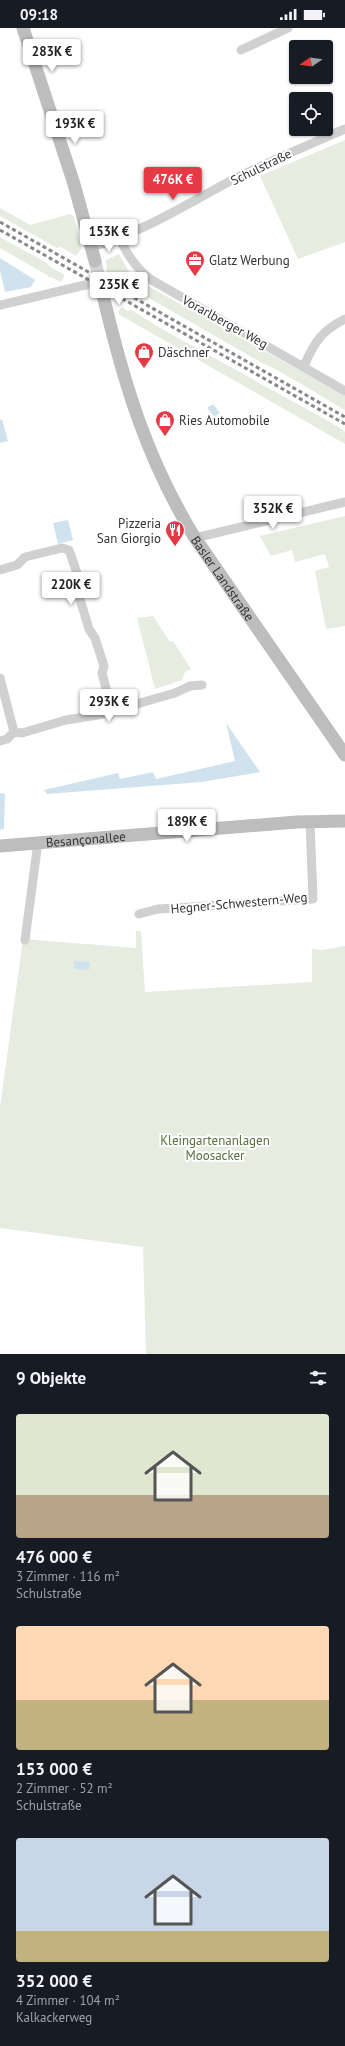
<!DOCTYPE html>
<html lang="de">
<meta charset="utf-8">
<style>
body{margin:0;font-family:"PT Sans",sans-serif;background:#242831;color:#f1f3f6;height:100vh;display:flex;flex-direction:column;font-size:15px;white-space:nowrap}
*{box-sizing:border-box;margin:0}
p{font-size:13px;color:#9ea1a6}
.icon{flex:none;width:22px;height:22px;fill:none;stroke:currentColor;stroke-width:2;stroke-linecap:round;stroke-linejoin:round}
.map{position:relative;height:1326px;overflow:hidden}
.details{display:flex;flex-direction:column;background:#171b24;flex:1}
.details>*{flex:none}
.needle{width:26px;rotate:257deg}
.tools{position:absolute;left:289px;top:12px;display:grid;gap:8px}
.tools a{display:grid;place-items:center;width:44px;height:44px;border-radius:4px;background:#171b24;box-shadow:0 1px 3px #0004;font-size:20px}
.price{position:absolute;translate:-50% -34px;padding:0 9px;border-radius:4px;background:#fff;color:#222;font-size:13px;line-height:26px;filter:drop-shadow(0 1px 2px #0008)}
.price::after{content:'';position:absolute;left:50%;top:24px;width:12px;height:9px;margin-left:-6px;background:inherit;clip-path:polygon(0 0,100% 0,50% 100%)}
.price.active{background:#e63946;color:#fff}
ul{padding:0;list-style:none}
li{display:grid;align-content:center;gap:8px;height:212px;padding:0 16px}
li span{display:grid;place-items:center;height:124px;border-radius:4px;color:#555}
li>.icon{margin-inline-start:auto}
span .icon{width:72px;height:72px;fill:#fffc;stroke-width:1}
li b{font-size:17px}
h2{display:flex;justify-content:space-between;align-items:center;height:48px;padding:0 16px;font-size:17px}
.status{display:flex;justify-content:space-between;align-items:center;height:28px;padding:0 20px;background:#171b24;direction:ltr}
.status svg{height:11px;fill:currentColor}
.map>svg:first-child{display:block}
.green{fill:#e6ecdf}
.water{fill:#cfe2ee}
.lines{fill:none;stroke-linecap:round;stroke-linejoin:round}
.street-tunnel{stroke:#d6d6d6;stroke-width:9;stroke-dasharray:9 4.5;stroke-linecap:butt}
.secondary-tunnel{stroke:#d6d6d6;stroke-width:13;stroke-dasharray:13 6;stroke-linecap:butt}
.street{stroke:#d0d0d0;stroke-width:9}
.secondary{stroke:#bdbdbd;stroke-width:13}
.rail{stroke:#888;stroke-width:3;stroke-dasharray:4 3;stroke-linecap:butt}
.labels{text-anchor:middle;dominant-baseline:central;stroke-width:4;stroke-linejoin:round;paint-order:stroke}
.street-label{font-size:13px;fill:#333;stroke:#fff}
.poi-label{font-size:13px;fill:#333;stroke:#fff;text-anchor:start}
.park-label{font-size:13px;fill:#56703f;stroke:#fff}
</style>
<div class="status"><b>09:18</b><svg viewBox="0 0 49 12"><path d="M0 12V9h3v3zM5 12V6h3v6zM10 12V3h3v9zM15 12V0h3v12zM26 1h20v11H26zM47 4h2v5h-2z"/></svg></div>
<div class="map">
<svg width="345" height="1326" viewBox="0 0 345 1326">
<rect width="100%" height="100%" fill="#fff"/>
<path class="green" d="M345,112V214L298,231L260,148Z
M0,180L30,197L70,186L74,188L81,221L76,228L61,219L57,220L0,188Z
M0,209L47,235L52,240L65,247L61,254L51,249H48L47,247L0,220Z
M119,226L132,249L345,368V382C334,376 270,336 264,336L107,246L106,232Z
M122,279L127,283L131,282L162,301L337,398L345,404V416L120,287L118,283Z
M345,488V598L326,601L315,543L329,539L325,526L295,534L292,522L271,528L260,508Z
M153,588L170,614L173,613L191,641L185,644L182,652L155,661L137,590Z
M136,903H141L145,964L312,954V921L322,922L345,918V1326H146L143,1219L0,1200V1080L23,911L136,920Z"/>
<path class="water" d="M0,230L35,252L31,259L5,264L0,243Z
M213,376L220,385L214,389L207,380Z
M2,391L8,413L0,415V392Z
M68,492L73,512L58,516L53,495Z
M226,695L260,744L202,754L47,766L44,762L118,745L120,751L153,744L156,751L235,733Z
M0,765L5,766L4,801L0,802Z
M74,933L90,934L89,942L74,941Z"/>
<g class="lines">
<path class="street-tunnel" d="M85,257L100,254"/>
<path class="secondary-tunnel" d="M95,233L103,267"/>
<path class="street" d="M241,22L288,0
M119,210C128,227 135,239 150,251L345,363
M92,219C143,204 187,176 234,151C270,133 308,117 345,101
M0,277L85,257
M304,338C314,315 321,303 345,291
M195,510L345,474
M0,542L17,537L25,529L62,520L69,522L80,554L79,568L89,601L95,610L104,638L102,645L112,683
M0,650L14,704L7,711L0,713
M14,704L22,705L66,692L98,687L175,665L190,658L202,657
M139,886L158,881L313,871L310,794
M25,912L38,814"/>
<g class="secondary">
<path d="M23,0L74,156L95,233"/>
<path id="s1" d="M103,267C124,356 147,432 195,510L345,727"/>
<path id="s2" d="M0,818L297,794L345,793"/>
</g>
<path class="rail" d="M0,194L345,389
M0,202L345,396"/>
</g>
<defs>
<g id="office-pin" transform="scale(1)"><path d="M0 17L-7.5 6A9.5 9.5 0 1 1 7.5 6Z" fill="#e63946" stroke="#fff"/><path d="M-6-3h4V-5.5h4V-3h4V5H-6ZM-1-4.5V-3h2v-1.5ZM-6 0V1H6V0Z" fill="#fff"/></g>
<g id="shop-pin" transform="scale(1)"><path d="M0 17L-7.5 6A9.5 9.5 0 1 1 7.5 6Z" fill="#e63946" stroke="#fff"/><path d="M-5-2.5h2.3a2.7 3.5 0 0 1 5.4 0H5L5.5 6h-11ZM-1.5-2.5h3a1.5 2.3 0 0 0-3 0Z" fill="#fff"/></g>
<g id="restaurant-pin" transform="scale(1)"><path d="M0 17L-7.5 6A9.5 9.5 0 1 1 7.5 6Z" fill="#e63946" stroke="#fff"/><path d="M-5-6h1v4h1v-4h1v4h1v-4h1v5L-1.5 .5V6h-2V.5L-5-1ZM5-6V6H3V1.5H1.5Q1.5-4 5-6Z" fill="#fff"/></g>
</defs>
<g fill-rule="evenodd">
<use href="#office-pin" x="195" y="232"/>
<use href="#shop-pin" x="144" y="324"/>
<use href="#shop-pin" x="165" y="392"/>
<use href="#restaurant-pin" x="175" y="502"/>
</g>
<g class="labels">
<g class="street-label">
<text transform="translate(261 139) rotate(-26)">Schulstraße</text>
<text transform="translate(225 294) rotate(29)">Vorarlberger Weg</text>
<text stroke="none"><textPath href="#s1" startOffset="310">Basler Landstraße</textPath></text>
<text stroke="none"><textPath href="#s2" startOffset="86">Besançonallee</textPath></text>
<text transform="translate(239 875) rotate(-5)">Hegner-Schwestern-Weg</text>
</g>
<g class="poi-label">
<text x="209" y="232">Glatz Werbung</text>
<text x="158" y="324">Däschner</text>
<text x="179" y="392">Ries Automobile</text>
<text x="161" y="495" text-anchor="end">Pizzeria<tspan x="161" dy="15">San Giorgio</tspan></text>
</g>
<g class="park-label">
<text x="215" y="1112">Kleingartenanlagen<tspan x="215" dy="15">Moosacker</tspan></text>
</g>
</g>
</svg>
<div class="tools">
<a><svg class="needle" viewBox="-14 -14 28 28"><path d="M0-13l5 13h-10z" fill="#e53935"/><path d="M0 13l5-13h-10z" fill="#9ea1a6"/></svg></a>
<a><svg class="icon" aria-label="locate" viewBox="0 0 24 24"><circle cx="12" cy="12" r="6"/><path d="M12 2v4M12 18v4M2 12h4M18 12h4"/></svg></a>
</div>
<b class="price" style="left:52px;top:45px">283K €</b>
<b class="price" style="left:75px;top:117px">193K €</b>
<b class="price active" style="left:173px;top:173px">476K €</b>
<b class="price" style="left:109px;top:225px">153K €</b>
<b class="price" style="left:119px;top:278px">235K €</b>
<b class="price" style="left:273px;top:502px">352K €</b>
<b class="price" style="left:71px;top:578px">220K €</b>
<b class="price" style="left:109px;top:695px">293K €</b>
<b class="price" style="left:187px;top:815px">189K €</b>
</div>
<section class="details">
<h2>9 Objekte<svg class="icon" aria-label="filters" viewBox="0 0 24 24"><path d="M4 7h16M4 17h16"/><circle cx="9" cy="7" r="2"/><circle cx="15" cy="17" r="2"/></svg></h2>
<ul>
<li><span style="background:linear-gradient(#dfe7d0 65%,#b9a48a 0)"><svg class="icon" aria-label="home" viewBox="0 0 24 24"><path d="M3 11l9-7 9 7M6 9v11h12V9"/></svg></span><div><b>476 000 €</b><p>3 Zimmer · 116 m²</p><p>Schulstraße</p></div></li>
<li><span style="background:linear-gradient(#ffd9b3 60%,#c2b280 0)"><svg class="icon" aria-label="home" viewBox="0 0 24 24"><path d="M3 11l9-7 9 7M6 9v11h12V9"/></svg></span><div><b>153 000 €</b><p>2 Zimmer · 52 m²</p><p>Schulstraße</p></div></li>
<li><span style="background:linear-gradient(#c9d6e8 75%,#c2b280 0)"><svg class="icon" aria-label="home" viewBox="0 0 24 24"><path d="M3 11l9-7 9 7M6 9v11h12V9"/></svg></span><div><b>352 000 €</b><p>4 Zimmer · 104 m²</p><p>Kalkackerweg</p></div></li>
</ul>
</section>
